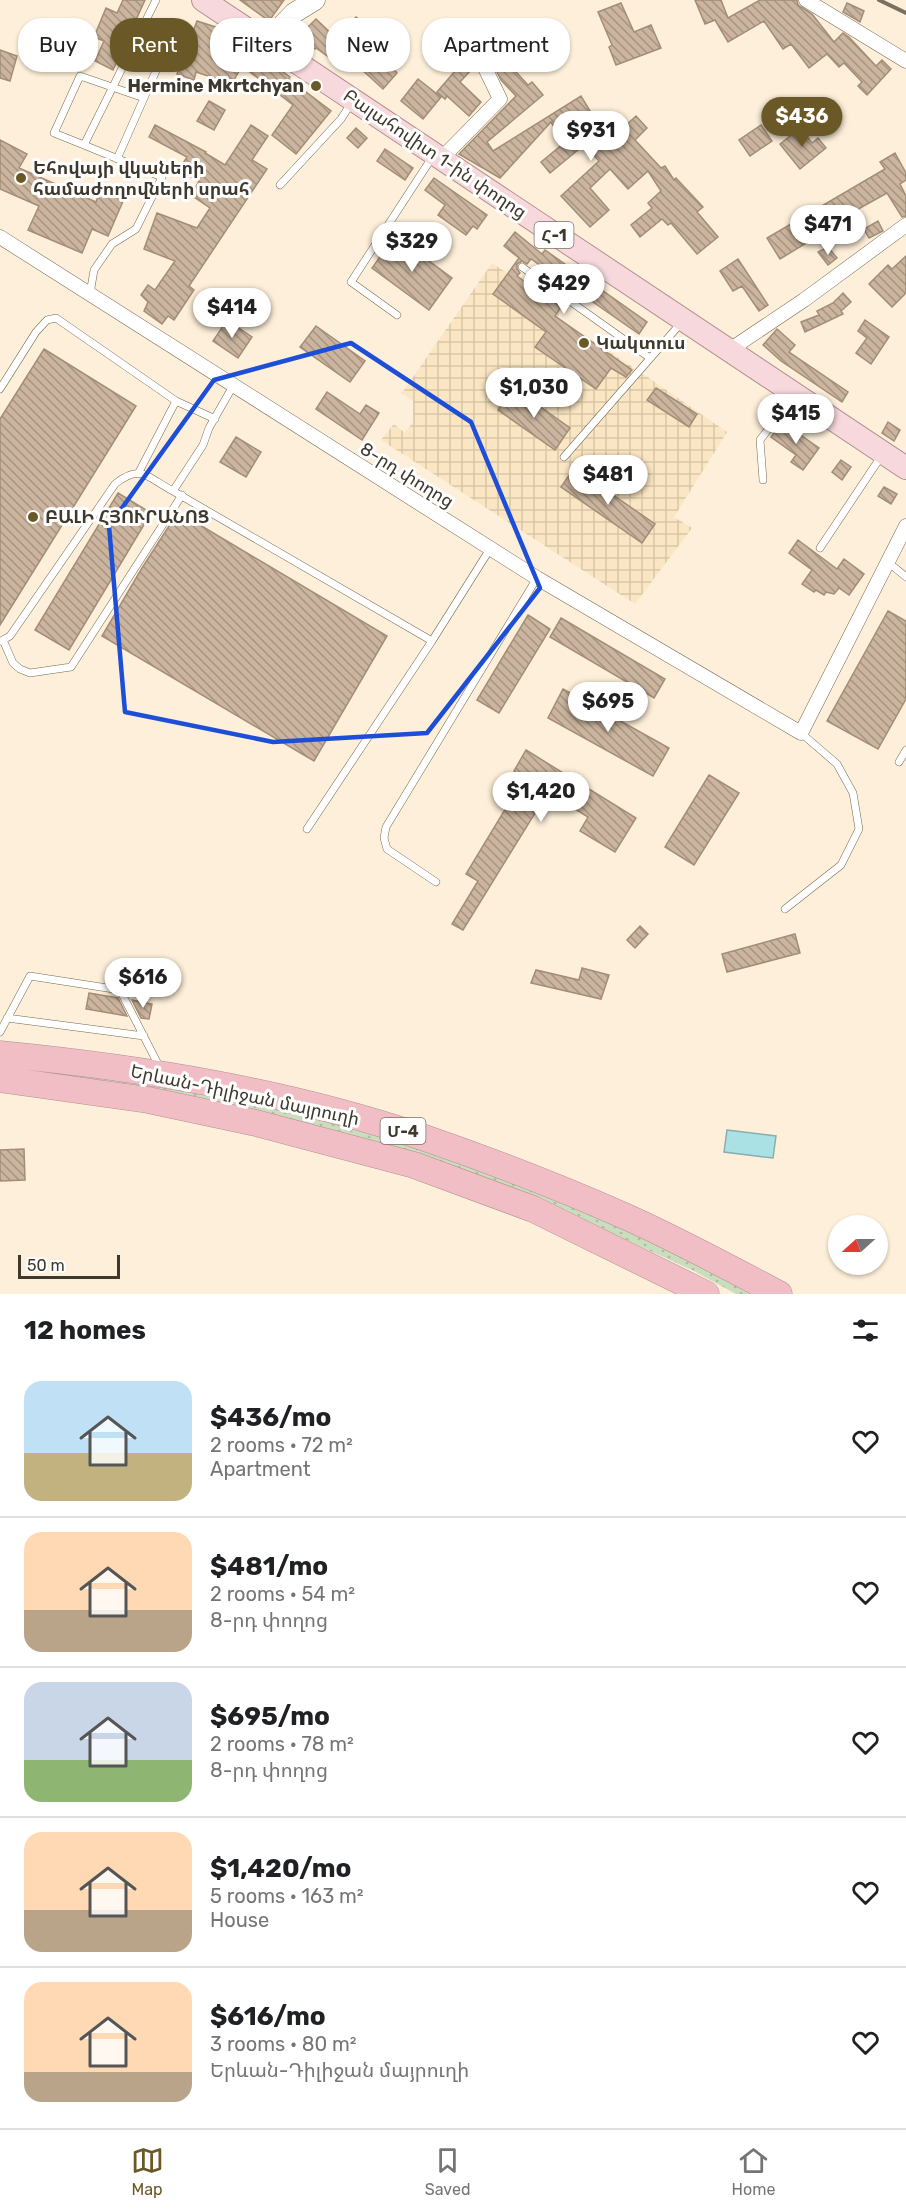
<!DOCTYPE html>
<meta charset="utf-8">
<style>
body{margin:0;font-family:Rubik,"Noto Sans Armenian",sans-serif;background:#f6f6f6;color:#202124;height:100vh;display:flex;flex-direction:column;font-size:22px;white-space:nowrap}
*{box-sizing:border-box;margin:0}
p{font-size:20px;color:#757577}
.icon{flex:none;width:33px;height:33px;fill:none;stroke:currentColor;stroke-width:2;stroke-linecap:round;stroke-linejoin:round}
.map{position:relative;height:1294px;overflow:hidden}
.panel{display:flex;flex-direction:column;background:#fff;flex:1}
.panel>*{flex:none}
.hud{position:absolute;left:18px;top:18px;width:600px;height:54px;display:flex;gap:12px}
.needle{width:39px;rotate:249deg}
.buttons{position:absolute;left:828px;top:1215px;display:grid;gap:12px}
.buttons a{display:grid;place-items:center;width:60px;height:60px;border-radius:50%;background:#fff;box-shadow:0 2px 4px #0004;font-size:30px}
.scale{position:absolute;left:18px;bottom:15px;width:102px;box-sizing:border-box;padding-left:6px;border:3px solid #3e382d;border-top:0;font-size:16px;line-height:21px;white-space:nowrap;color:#3e382d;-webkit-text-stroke:4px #fefefe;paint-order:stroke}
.price{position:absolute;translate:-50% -51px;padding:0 14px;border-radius:21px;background:#fff;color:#222;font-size:20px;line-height:39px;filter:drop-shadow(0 2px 3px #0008)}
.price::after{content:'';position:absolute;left:50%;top:36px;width:18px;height:14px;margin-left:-9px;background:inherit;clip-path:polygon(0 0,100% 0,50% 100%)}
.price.on{background:#6a5826;color:#fff}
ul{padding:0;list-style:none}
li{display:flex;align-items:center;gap:18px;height:150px;padding:0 24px}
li+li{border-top:2px solid #e0e0e0}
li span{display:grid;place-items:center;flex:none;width:168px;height:120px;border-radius:18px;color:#555}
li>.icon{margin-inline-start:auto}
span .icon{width:72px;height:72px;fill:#fffc;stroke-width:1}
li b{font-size:26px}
h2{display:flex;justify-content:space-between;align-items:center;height:72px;padding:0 24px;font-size:26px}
.tag{padding:0 21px;border-radius:24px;background:#fff;box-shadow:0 2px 4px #0004;font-size:21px;line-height:54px}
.tag.on{background:#6a5826;color:#fff}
.tab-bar{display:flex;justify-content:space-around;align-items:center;height:84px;border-top:2px solid #e0e0e0;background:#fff;font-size:16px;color:#757577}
.tab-bar a{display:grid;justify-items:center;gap:3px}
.tab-bar .on{color:#6a5826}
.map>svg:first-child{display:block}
.industrial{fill:url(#industrial-grid)}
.grass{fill:url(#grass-dots)}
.water{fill:#a9e1e5;stroke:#89aeae;stroke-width:1.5}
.building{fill:url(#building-back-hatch);stroke:#a38d77;stroke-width:1.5}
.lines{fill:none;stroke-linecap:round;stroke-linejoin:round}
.lane-casing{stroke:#776850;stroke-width:8}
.street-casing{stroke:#776850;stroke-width:15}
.secondary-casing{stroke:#776850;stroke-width:21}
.primary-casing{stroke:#b28f90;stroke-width:24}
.highway-casing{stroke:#b28f90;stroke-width:27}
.lane{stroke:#fff;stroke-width:7}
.street{stroke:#fff;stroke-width:14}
.secondary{stroke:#fff;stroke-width:20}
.primary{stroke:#f7d8dc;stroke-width:22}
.highway{stroke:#f1bec5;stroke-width:26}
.rail{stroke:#797062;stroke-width:4}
.marked{fill:none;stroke:#1d4ed8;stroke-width:4.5;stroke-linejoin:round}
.poi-dot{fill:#6a5826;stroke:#fefefe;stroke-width:2}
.labels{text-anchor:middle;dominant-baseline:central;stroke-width:6;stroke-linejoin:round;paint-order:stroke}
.shield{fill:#fefefe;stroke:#78736c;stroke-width:1.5}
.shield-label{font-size:16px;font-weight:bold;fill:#3e382d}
.poi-label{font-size:18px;font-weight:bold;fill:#3e382d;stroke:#fefefe;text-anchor:start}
.street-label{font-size:18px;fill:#3e382d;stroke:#fefefe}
</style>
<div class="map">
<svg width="906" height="1294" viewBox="0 0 906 1294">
<defs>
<pattern id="industrial-grid" width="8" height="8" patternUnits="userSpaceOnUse" patternTransform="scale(1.5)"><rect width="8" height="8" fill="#fbe6c3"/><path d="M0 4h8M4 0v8" fill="none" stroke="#d8c6a8"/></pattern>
<pattern id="grass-dots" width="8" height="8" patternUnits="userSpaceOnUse" patternTransform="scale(1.5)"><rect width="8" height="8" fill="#caddbc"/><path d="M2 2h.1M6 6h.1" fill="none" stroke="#afbea2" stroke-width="1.8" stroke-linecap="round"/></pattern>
<pattern id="building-back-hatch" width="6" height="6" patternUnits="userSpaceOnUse" patternTransform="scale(1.5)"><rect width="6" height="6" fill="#cbb59e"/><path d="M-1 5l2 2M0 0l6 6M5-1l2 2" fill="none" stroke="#a69481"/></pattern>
</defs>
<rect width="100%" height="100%" fill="#fdefd9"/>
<path class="industrial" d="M492,263L562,310L557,318L639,371L727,432L674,517L692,528L635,604L381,440L394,424L405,433L413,422V401L402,393Z"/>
<path class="grass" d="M0,1061L218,1095L324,1120L444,1155L572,1204L760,1294H736L694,1271L580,1219L438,1164L0,1072Z"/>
<path class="water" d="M727,1130L776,1136L773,1158L724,1152Z"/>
<path class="building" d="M123,0H145L113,70L95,61L104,41L94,37L106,8L117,13Z
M240,0H284L269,21Z
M695,0H721L728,18L760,0H797L798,5L812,14L834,42L843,33L849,37L876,66L882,60L891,69L867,95L858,86L862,82L844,63L839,67L827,54L809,68L791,44L783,49L764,21L728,42L715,20L705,24Z
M621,3L634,32L651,25L661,48L616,65L609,47L612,45L598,12Z
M847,3L864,11L860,22L843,12Z
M356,17L370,27L365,34L395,61L391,66L397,73L383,89L348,57L341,66L316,48L315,49L300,35L316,19L338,40Z
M197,21L222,29L242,42L290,77L289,79L331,111L296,154L272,135L293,105L242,66L234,80L227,77L223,81L196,72L194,80L177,74Z
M0,50L17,56L10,81L0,78Z
M507,62L528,85L532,82L543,95L487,142L493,151L581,96L596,121L612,138L636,116L647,128L635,140L661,168L665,166L674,180L676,178L703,207L697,212L718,237L697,254L671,223L668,225L662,219L640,237L631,225L652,208L648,203L661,191L648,171L628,189L610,169L590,188L609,210L590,227L561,196L599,161L584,145L550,173L541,162L564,143L551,122L500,178L459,154L516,96L501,80L497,72Z
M462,63L471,70L460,82L481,102L469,116L447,96L445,99L437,92Z
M418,79L441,97L423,119L401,101Z
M209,101L225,110L214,130L197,121Z
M155,125L206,152L205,153L225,165L251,125L268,136L252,160L267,169L189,286L194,290L174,320L168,316L162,324L144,311L148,302L141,295L148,285L155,290L175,261L144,249L157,213L197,228L210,208L191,195L199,181L179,170L187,157L149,137Z
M761,125L772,141L750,156L739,140Z
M356,128L367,138L358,148L347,138Z
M800,128L812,143L818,138L826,148L800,169L780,144Z
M0,140L27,154L19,168L96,202L101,189L124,199L108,236L92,229L82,253L28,230L39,206L0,189Z
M385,149L413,168L405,180L377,161Z
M895,153L906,173V180L900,184L906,196V216L902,217L887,193L806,238L808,242L780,259L767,238L885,169L880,162Z
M434,178L487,215L477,229L473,226L466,235L438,215L445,205L425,190Z
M878,221L883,231L869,238L864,229Z
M515,232L542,254L545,250L647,322L639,334L531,259L527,264L522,261L517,264V269L520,273L517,276L561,307L555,316L632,370L626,377L611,368L596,389L535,347L546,332L493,294L519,258L504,246Z
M395,236L452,278L429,310L372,268Z
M828,247L837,258L828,265L818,252Z
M906,256V293L892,307L869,284L888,265L892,269Z
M738,259L768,305L759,311L742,286L733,291L720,271Z
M843,293L851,302L841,311L843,314L805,332L801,322L819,315L817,311L833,303Z
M227,320L252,337L238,358L213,341Z
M865,320L889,337L871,364L856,353L867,338L858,331Z
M316,326L365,361L350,382L300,347Z
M777,329L795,345L789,352L848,392L842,402L781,361L763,345Z
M44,349L136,406L0,625V419Z
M514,388L570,428L555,450L498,410Z
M656,388L697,414L689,427L647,400Z
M327,392L360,414L366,405L379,413L362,440L316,409Z
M782,422L819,448L803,470L791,462L796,455L771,437Z
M888,422L900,430L894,441L882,433Z
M236,437L261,452L246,477L220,462Z
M841,460L851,467L842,480L832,472Z
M574,468L655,524L642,543L561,487Z
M884,487L897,494L891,504L878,496Z
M118,493L151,513L69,650L35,630Z
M178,512L387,636L314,761L102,636L142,568Z
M798,540L837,569L844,559L864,574L849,595L839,588L834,594L826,592L824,595L816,590L814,592L802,584L812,570L789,553Z
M888,611L906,621V699L878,749L827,721Z
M528,615L550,629L499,713L477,700Z
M561,618L665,679L654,698L550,637Z
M563,689L669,748L653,776L548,718Z
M526,750L636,818L615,852L580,831L588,817L548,792L463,930L452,924L478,881L466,874L524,778L514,771Z
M709,775L739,793L694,865L665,847Z
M640,926L648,934L635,948L627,940Z
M795,934L800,953L727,972L722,954Z
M582,968L609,975L601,999L531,983L536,970L579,980Z
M89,993L118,998L127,1016L86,1009Z
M132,1000L152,1004L149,1019L141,1018Z
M24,1149L25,1180L0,1181V1150Z"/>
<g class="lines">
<g class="lane-casing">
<path id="lane" d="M84,145L54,133L80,76L144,98
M117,159L167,46
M280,185L341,119L352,102
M522,267L650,358
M90,294L94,270L112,244L136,229L162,177L84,145L156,0
M397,315L351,282L433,156
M233,386L209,428L203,445L173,491L432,641L307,829
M0,389L36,332L47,320L56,318L176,401L215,419
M564,457L681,323
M139,472L176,401
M763,480L760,440L793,397
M820,548L882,455
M888,562L906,577
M3,640L13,663L20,669L30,673L71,667L182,495
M1,641L10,636L115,484C141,463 148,478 173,491
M432,641L490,549
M899,762L906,750
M436,882L387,849L384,838L386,827L537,578
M785,909L841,865L859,829L853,793L837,764L801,733
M7,1018L144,1036
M0,1032L30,976L120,990L160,1068"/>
</g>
<g class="street-casing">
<path id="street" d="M806,0L906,61
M441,159L500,99L485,68L494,55
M0,237L537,578L801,733L906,526
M728,351L804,300L906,225"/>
</g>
<g class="secondary-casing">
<path id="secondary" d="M266,42L294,13L315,0"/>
</g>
<g class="primary-casing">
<path id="primary" d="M203,0L906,468"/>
</g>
<g class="highway-casing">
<path id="highway" d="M0,1054C142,1068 287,1091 422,1137C492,1161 562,1188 629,1218C680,1241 730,1268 779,1294
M0,1079L148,1100L256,1123L414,1165L533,1209L706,1294"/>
</g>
<use href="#lane" class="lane"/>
<use href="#street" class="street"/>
<use href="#secondary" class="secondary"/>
<use href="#primary" class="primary"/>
<use href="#highway" class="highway"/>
<path class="rail" d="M879,0L906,13"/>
</g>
<path class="marked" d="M351,343L471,422L540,588L427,733L273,742L125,712L109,526L214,380Z"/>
<g class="poi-dot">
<circle cx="316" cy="86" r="6"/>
<circle cx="21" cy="178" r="6"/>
<circle cx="584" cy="343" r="6"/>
<circle cx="33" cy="517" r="6"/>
</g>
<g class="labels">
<g class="shield">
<rect x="534.5" y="222" width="39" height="26" rx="4.5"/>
<rect x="380.5" y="1118" width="45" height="26" rx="4.5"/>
</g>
<g class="shield-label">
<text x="554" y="235">Հ-1</text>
<text x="403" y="1131">Մ-4</text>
</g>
<g class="poi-label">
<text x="304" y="86" text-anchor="end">Hermine Mkrtchyan</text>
<text x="33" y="168">Եհովայի վկաների<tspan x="33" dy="21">համաժողովների սրահ</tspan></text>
<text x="596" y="343">Կակտուս</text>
<text x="45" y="517">ԲԱԼԻ ՀՅՈՒՐԱՆՈՑ</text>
</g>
<g class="street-label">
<text transform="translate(435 154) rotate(34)">Բալահովիտ 1-ին փողոց</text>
<text transform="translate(407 475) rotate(32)">8-րդ փողոց</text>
<text transform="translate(245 1095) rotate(12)">Երևան-Դիլիջան մայրուղի</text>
</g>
</g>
</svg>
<div class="buttons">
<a><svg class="needle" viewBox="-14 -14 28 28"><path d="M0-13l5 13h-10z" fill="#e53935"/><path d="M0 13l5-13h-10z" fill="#757577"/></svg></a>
</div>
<div class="scale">50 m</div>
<b class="price on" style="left:802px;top:148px">$436</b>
<b class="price" style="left:591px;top:162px">$931</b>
<b class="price" style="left:828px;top:256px">$471</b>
<b class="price" style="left:412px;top:273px">$329</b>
<b class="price" style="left:564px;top:315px">$429</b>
<b class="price" style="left:232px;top:339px">$414</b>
<b class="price" style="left:534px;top:419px">$1,030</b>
<b class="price" style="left:796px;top:445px">$415</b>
<b class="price" style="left:608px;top:506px">$481</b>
<b class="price" style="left:608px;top:733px">$695</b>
<b class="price" style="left:541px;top:823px">$1,420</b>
<b class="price" style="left:143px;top:1009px">$616</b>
<div class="hud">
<a class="tag">Buy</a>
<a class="tag on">Rent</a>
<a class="tag">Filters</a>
<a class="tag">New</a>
<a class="tag">Apartment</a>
</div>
</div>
<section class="panel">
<h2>12 homes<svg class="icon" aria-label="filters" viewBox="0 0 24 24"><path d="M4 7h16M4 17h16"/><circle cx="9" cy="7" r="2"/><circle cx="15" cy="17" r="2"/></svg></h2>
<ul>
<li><span style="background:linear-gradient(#bfe0f5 60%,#c2b280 0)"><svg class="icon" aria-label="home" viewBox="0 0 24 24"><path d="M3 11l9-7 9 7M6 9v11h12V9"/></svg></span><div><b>$436/mo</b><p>2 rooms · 72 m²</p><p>Apartment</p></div><svg class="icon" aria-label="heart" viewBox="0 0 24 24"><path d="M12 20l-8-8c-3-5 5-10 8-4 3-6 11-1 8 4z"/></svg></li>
<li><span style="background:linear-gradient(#ffd9b3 65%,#b9a48a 0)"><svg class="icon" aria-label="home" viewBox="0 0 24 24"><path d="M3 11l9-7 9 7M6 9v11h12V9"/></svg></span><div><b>$481/mo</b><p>2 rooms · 54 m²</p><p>8-րդ փողոց</p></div><svg class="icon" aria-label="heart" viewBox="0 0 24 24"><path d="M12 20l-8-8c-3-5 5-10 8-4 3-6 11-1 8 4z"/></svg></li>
<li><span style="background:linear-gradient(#c9d6e8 65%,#8fb573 0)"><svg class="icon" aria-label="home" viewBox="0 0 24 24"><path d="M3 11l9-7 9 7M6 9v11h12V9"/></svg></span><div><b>$695/mo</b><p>2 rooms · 78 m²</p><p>8-րդ փողոց</p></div><svg class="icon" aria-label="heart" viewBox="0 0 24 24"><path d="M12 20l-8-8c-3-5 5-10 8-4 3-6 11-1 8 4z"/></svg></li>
<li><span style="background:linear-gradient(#ffd9b3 65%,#b9a48a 0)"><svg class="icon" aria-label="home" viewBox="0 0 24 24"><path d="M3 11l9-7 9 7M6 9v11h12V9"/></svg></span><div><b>$1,420/mo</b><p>5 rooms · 163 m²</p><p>House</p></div><svg class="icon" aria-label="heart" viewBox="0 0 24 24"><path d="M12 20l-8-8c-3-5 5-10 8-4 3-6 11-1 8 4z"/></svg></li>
<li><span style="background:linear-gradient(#ffd9b3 75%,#b9a48a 0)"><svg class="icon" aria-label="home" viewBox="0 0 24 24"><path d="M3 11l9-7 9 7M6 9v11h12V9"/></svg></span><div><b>$616/mo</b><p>3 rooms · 80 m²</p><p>Երևան-Դիլիջան մայրուղի</p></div><svg class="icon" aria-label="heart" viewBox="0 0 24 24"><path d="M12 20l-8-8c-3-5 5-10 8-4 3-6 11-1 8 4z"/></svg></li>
</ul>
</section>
<nav class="tab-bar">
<a class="on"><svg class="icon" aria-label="map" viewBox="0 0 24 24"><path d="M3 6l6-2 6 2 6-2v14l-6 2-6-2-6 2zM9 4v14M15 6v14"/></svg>Map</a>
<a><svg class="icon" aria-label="saved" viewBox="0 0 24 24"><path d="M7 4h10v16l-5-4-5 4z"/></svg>Saved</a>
<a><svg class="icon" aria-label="home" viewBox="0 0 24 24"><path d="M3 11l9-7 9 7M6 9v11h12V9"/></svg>Home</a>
</nav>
